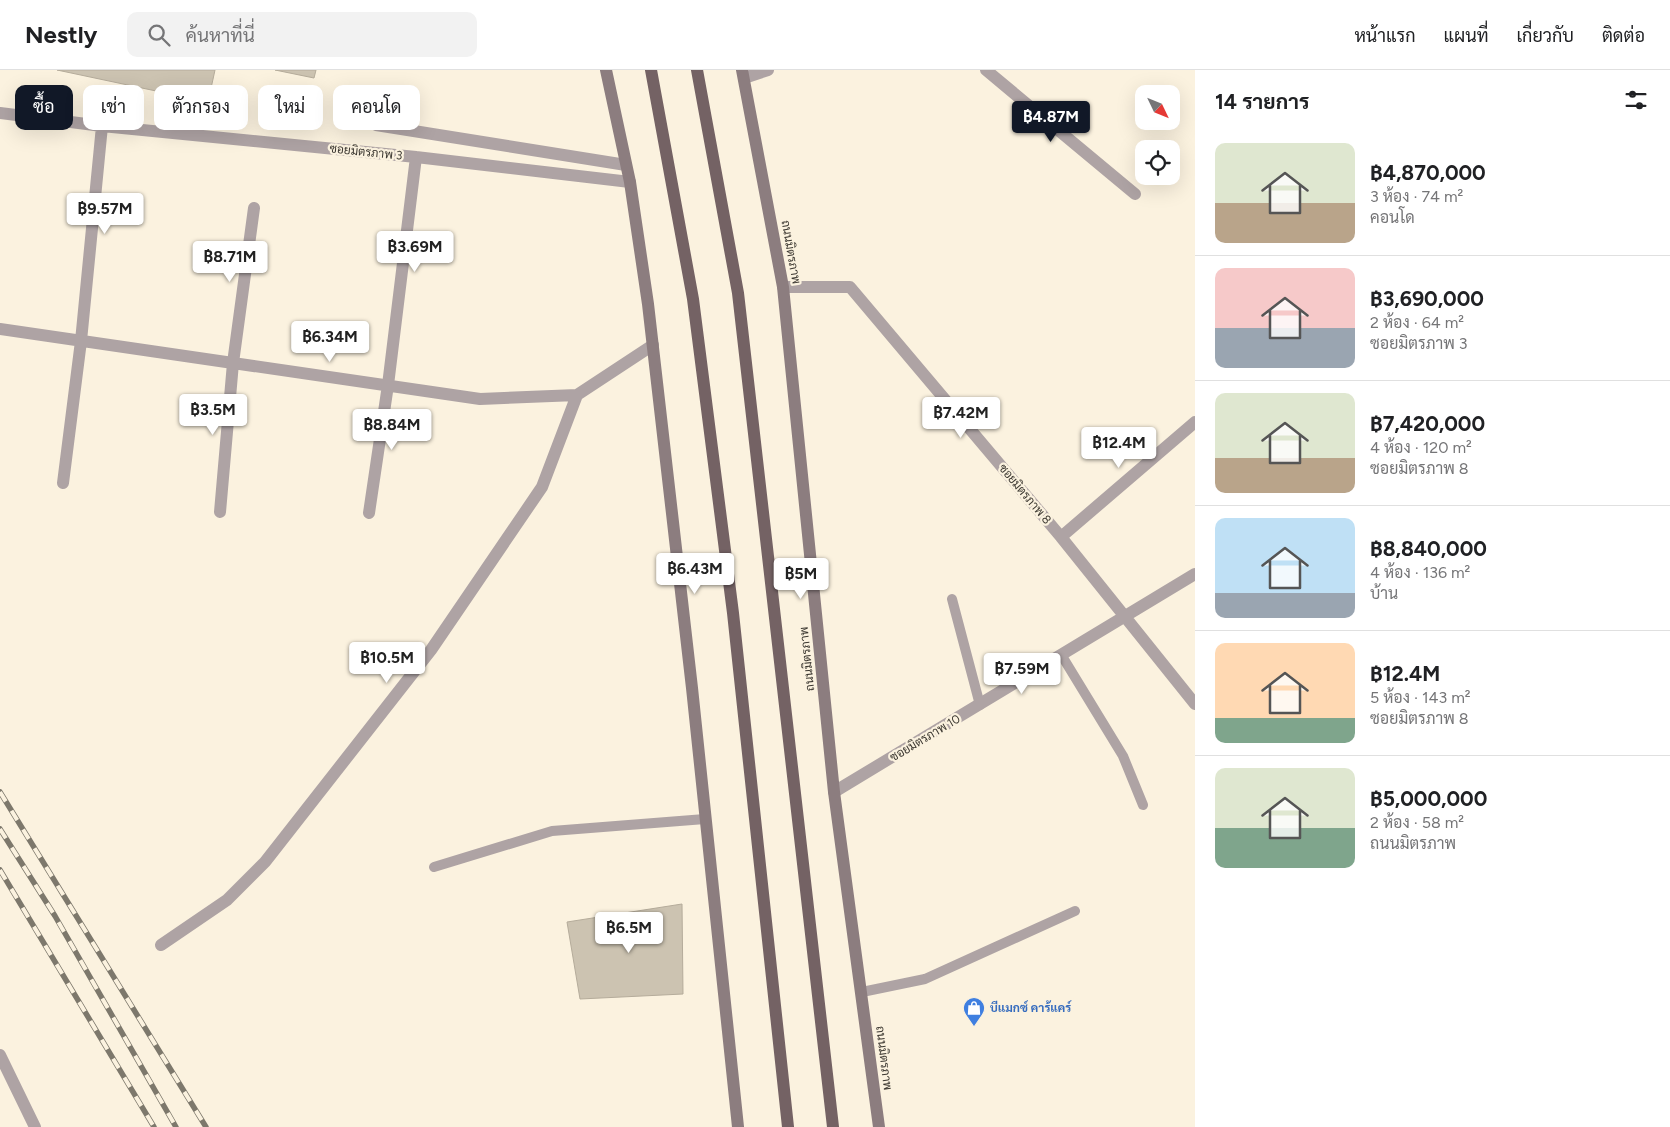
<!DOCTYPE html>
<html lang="th">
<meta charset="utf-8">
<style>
body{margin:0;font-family:Figtree,Sarabun,sans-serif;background:#f2f2f2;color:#202124;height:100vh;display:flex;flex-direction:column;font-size:19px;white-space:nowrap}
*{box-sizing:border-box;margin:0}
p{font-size:16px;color:#757577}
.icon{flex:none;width:28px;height:28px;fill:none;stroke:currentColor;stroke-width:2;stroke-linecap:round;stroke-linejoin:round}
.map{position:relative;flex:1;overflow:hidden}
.panel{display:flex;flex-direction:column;background:#fff;width:475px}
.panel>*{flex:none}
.banner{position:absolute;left:15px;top:15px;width:475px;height:45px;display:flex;gap:10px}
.needle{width:32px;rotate:133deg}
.tools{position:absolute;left:1135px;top:15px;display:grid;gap:10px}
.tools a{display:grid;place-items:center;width:45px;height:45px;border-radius:10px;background:#fff;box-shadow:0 5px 20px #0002;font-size:25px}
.price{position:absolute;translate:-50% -42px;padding:0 11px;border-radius:5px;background:#fff;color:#222;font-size:16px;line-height:32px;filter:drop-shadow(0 1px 2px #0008)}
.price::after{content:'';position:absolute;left:50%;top:30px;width:15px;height:11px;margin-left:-8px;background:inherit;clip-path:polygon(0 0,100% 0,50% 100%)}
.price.current{background:#111827;color:#fff}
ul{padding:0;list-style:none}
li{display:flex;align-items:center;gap:15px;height:125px;padding:0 20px}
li+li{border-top:1px solid #e0e0e0}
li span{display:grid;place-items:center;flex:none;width:140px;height:100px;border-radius:10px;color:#555}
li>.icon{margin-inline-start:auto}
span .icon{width:60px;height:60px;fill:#fffc;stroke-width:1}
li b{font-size:21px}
h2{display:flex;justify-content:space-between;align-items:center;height:60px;padding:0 20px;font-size:21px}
.pill{padding:0 18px;border-radius:10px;background:#fff;box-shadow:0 5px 20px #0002;font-size:18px;line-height:45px}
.pill.current{background:#111827;color:#fff}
header{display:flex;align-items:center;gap:30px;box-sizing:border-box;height:70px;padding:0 25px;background:#fff;border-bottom:1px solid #e0e0e0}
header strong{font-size:24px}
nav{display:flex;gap:28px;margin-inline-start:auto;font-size:18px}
.search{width:350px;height:45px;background:#f2f2f2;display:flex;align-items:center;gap:12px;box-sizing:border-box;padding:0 18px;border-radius:10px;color:#757577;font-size:19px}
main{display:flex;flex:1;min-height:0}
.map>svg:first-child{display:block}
.building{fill:#ccc3b1;stroke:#b5ac9b}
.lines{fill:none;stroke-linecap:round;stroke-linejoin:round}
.service{stroke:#aea3a4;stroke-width:10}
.minor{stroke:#aea3a4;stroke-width:12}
.tertiary{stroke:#aea3a4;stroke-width:12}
.secondary{stroke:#8c7d7f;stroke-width:12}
.primary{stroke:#746264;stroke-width:12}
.rail-casing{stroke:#7d786c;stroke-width:5.5}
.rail{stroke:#fbf2df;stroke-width:4;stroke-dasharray:11;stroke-linecap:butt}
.labels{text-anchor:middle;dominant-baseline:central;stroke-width:4.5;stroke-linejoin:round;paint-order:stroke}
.street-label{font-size:12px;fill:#3b3730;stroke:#fbf2df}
.shop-label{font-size:12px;font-weight:bold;fill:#366cbe;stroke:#fbf2df;text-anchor:start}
</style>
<header>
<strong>Nestly</strong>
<div class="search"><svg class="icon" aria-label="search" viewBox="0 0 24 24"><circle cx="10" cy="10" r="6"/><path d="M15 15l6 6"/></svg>ค้นหาที่นี่</div>
<nav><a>หน้าแรก</a><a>แผนที่</a><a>เกี่ยวกับ</a><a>ติดต่อ</a></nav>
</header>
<main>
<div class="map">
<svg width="1195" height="1057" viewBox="0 0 1195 1057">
<rect width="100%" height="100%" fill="#fbf2df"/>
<path class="building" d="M57,0H215L208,32Z
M275,0H316L314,8Z
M682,834L683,924L580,929L567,852Z"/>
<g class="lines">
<path class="service" d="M952,529L980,635
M1062,586L1123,686L1143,735
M434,797L552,761L705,749
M862,922L925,909L1075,841"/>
<path class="minor" d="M986,0L1135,124
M0,43L102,56L416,87L630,112
M376,55L626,95
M783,217H850L1061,467L1195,634
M0,259L480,329L577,325L653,275
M63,413L81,271L102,56
M220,442L233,293L254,138
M369,443L388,315L416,87
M1061,467L1195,352
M834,722L1195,504
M161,875L227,830L265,792L431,580L542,417L577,325
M0,985L35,1057"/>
<path class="tertiary" d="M744,8L768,0"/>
<path class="secondary" d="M606,0L630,112L648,234L692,618L738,1057
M742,0L783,217L834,722L879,1057"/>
<path class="primary" d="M651,0L693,229L733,543L788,1057
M697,0L738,223L833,1057"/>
<g class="rail-casing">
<path id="rail" d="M0,722L206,1057
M0,759L55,846L176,1057
M0,800L154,1057"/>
</g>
<use href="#rail" class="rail"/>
</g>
<defs>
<g id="shop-pin" transform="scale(1.125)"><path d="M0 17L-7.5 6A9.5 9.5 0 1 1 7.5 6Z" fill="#3f7fe0" stroke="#fbf2df"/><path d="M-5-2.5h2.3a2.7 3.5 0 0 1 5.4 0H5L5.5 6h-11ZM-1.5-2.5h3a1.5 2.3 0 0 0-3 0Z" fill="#fff"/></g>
</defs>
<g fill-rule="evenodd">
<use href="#shop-pin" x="974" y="938"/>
</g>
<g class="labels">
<g class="street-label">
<text transform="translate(366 82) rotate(6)">ซอยมิตรภาพ 3</text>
<text transform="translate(791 182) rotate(80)">ถนนมิตรภาพ</text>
<text transform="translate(1025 424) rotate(50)">ซอยมิตรภาพ 8</text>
<text transform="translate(807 589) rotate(-96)">ถนนมิตรภาพ</text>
<text transform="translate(925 668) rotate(-31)">ซอยมิตรภาพ 10</text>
<text transform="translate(884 988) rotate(83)">ถนนมิตรภาพ</text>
</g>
<g class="shop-label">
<text x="990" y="938">บีแมกซ์ คาร้แคร์</text>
</g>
</g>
</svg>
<div class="tools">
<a><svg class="needle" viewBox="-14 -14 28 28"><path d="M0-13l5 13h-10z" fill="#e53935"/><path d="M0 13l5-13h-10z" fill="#757577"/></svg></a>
<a><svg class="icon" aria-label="locate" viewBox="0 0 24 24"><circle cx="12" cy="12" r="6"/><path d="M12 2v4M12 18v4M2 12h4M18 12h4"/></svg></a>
</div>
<b class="price current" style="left:1051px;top:73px">฿4.87M</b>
<b class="price" style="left:105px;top:165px">฿9.57M</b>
<b class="price" style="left:415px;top:203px">฿3.69M</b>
<b class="price" style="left:230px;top:213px">฿8.71M</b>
<b class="price" style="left:330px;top:293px">฿6.34M</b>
<b class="price" style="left:213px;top:366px">฿3.5M</b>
<b class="price" style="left:961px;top:369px">฿7.42M</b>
<b class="price" style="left:392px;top:381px">฿8.84M</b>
<b class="price" style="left:1119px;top:399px">฿12.4M</b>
<b class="price" style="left:695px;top:525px">฿6.43M</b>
<b class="price" style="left:801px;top:530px">฿5M</b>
<b class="price" style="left:387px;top:614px">฿10.5M</b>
<b class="price" style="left:1022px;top:625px">฿7.59M</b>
<b class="price" style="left:629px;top:884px">฿6.5M</b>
<div class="banner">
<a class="pill current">ซื้อ</a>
<a class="pill">เช่า</a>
<a class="pill">ตัวกรอง</a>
<a class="pill">ใหม่</a>
<a class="pill">คอนโด</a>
</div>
</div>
<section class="panel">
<h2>14 รายการ<svg class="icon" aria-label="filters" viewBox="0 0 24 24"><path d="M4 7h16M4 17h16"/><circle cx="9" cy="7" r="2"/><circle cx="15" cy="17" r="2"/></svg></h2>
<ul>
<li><span style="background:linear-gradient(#dfe7d0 60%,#b9a48a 0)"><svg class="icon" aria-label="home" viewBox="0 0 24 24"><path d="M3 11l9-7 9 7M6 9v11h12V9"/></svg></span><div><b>฿4,870,000</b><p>3 ห้อง · 74 m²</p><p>คอนโด</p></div></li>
<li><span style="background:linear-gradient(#f6c9c9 60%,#9aa5b1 0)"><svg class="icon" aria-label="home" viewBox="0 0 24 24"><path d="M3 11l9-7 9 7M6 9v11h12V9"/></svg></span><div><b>฿3,690,000</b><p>2 ห้อง · 64 m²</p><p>ซอยมิตรภาพ 3</p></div></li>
<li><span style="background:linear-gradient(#dfe7d0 65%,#b9a48a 0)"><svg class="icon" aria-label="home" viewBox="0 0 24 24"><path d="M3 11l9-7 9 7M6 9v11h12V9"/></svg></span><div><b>฿7,420,000</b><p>4 ห้อง · 120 m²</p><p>ซอยมิตรภาพ 8</p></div></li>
<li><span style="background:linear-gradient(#bfe0f5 75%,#9aa5b1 0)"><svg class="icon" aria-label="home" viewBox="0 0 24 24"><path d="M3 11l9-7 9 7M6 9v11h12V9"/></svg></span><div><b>฿8,840,000</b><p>4 ห้อง · 136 m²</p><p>บ้าน</p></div></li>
<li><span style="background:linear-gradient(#ffd9b3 75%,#7fa58c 0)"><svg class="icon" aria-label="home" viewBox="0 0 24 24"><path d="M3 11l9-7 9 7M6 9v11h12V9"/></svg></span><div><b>฿12.4M</b><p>5 ห้อง · 143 m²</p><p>ซอยมิตรภาพ 8</p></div></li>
<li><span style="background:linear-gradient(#dfe7d0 60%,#7fa58c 0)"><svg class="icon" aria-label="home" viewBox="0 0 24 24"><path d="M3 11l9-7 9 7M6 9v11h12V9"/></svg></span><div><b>฿5,000,000</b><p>2 ห้อง · 58 m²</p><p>ถนนมิตรภาพ</p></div></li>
</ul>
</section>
</main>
